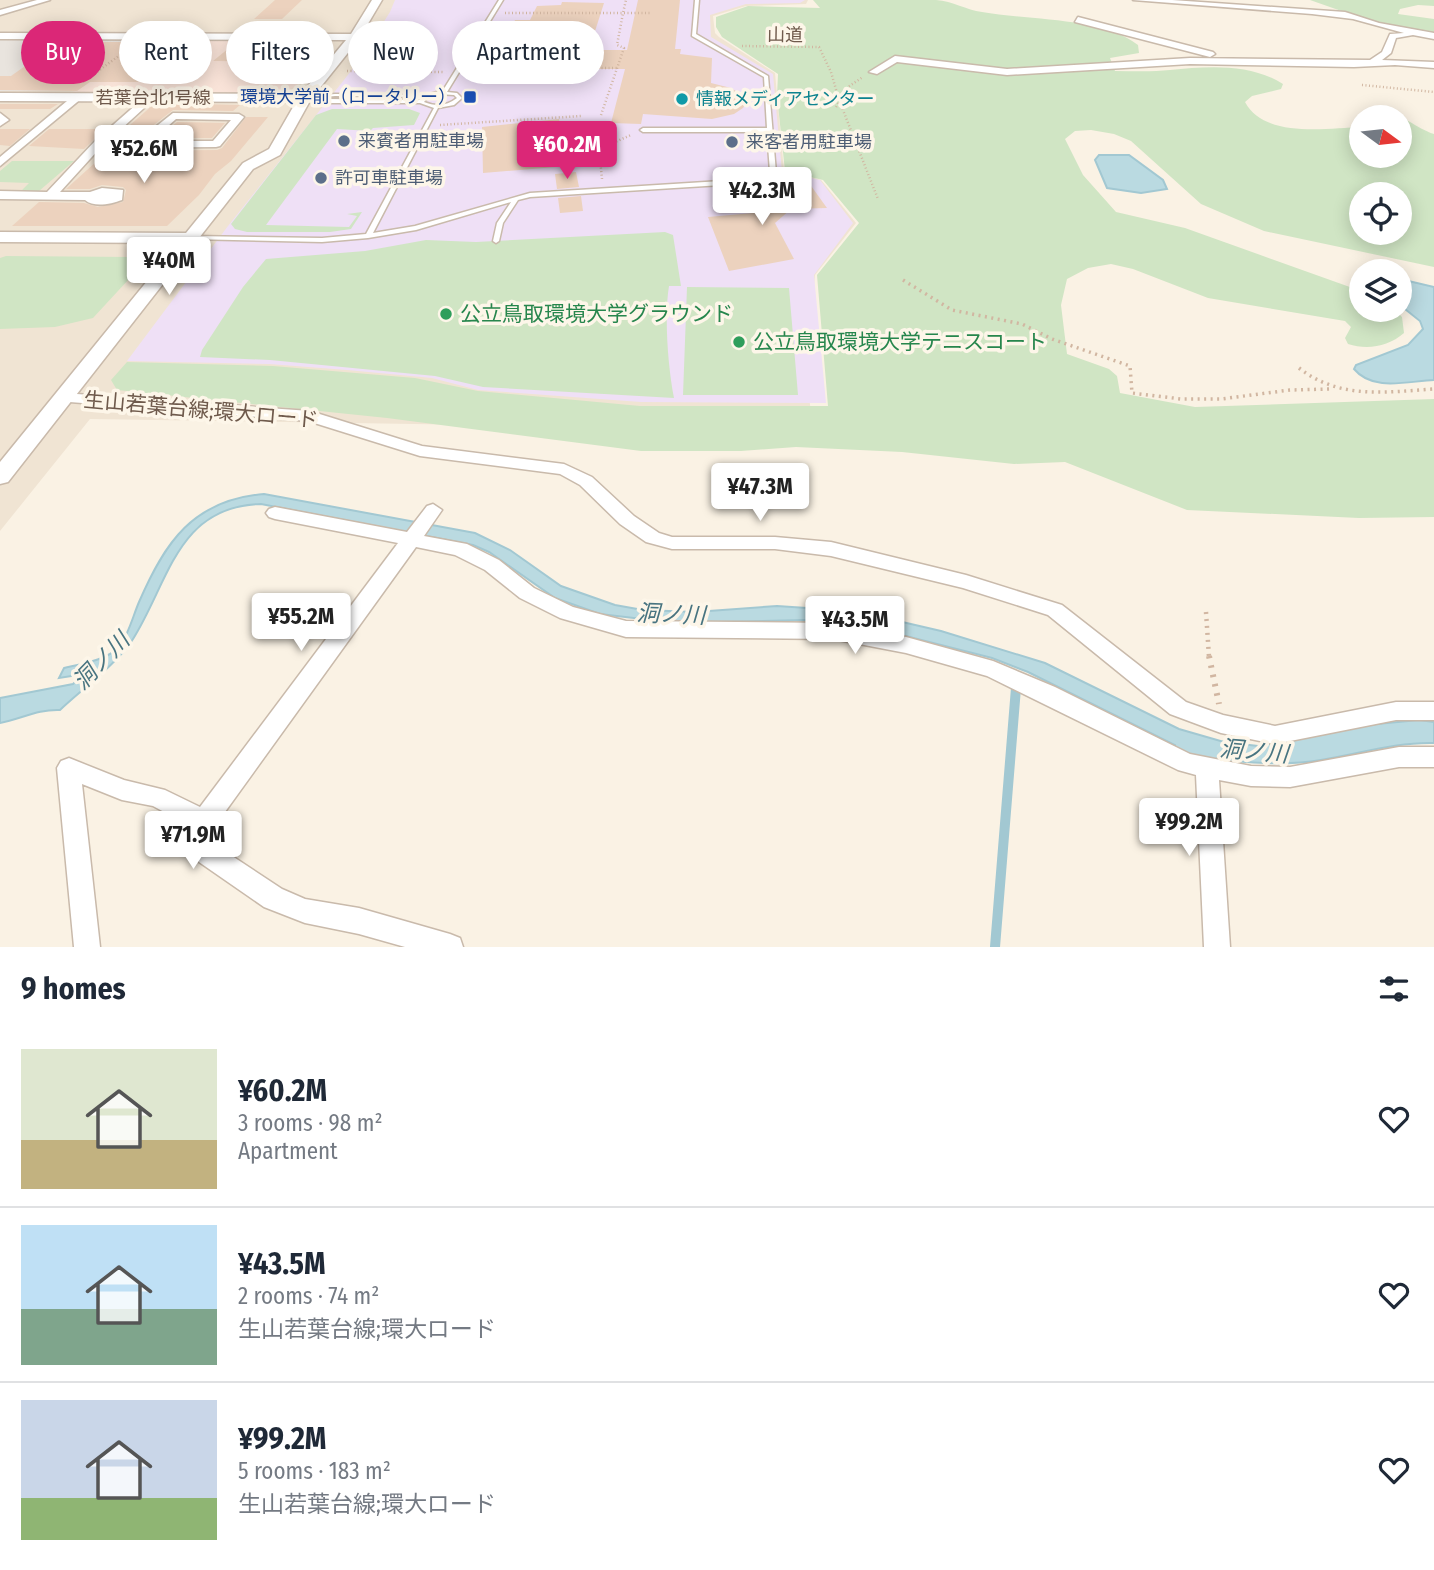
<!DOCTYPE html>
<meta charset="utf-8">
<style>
body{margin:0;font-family:"Fira Sans Condensed","Noto Sans JP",sans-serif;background:#f6f6f7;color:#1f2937;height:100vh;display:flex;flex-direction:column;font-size:26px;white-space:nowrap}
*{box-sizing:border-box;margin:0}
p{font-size:23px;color:#747a83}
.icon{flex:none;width:38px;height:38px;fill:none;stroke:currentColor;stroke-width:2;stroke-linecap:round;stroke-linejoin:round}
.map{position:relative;height:947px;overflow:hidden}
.drawer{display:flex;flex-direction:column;background:#fff;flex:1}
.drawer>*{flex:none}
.top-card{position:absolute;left:21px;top:21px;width:700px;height:63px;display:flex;gap:14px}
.needle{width:46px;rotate:105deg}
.fabs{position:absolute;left:1349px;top:105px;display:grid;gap:14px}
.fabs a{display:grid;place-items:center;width:63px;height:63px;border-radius:50%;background:#fff;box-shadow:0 4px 18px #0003;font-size:35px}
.price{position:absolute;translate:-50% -60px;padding:0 16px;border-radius:7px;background:#fff;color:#222;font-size:23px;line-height:46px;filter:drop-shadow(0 2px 4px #0008)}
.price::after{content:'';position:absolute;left:50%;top:42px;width:21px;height:16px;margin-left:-10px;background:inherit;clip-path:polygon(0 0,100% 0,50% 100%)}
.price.current{background:#db2777;color:#fff}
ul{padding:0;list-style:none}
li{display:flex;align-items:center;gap:21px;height:175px;padding:0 21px}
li+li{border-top:2px solid #e0e1e3}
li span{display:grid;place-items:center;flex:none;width:196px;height:140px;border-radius:0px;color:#555}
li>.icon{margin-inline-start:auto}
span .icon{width:84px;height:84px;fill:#fffc;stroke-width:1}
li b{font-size:30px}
h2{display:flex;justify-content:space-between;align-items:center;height:84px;padding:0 21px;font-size:30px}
.tag{padding:0 24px;border-radius:32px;background:#fff;box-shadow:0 4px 18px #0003;font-size:24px;line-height:63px}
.tag.current{background:#db2777;color:#fff}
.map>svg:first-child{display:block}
.residential{fill:#f0e4d3}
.commercial{fill:#f9e3d8}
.industrial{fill:#e9e4de}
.education{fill:#efe0f6}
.green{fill:#d0e5c4;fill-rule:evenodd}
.water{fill:#badae1;stroke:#a2c8d2;stroke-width:2}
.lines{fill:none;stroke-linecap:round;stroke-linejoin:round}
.stream{stroke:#a2c8d2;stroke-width:10}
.building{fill:#ecd2be}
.service-casing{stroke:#c9baab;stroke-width:3}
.minor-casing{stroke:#c9baab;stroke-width:3}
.tertiary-casing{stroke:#c9baab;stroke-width:3}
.path-far3{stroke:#d1b6a1;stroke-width:2.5;stroke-dasharray:1 2.5;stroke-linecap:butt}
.path-far2{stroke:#d1b6a1;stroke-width:3.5;stroke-dasharray:2 4.5;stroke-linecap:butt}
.path-far1{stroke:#d1b6a1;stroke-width:4.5;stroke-dasharray:2 5;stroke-linecap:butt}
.path{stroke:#d1b6a1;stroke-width:6;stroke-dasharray:2.5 7;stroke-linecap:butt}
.service{fill:#fff;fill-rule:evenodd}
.minor{fill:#fff;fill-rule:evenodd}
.tertiary{fill:#fff;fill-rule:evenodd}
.transit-dot{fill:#1a4fb4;stroke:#fdf6e9;stroke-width:2.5}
.culture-dot{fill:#0f9aa8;stroke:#fdf6e9;stroke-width:2.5}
.service-dot{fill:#5c6f8a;stroke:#fdf6e9;stroke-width:2.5}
.leisure-dot{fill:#2e9e5b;stroke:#fdf6e9;stroke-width:2.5}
.labels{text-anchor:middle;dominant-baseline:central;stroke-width:7;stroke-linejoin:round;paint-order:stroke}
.far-street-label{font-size:18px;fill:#6f5a4c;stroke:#fdf6e9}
.far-transit-label{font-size:18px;fill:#164399;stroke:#fdf6e9;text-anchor:end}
.far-culture-label{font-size:18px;fill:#0d838f;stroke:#fdf6e9;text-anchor:start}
.far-service-label{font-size:18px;fill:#4e5e75;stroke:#fdf6e9;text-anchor:start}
.leisure-label{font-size:21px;fill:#27864d;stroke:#fdf6e9;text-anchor:start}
.street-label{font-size:21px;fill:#6f5a4c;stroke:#fdf6e9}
.water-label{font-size:23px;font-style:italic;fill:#487480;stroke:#fdf6e9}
</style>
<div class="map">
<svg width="1434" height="947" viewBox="0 0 1434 947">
<rect width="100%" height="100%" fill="#faf2e4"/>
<path class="residential" d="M0,0H808L806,4L746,6L713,16L715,33L719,37L775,73L784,171L821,180L856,223L815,275L806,371L813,430L90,419L0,531Z"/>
<path class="commercial" d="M142,37L335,38L295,87L277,93L73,92Z"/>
<path class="industrial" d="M0,40H135L68,91H0Z"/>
<path class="education" d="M395,0H805L800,3L746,4L710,15L711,37L773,74L782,172L820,180L853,223L814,275L826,403L641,402L478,390L432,378L347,370L269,364L127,361L228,226L359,61L390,12Z"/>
<path class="green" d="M813,0C854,0 895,0 936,0C953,1 966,10 982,12C1026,20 1103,17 1138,45L1139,53L1110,58L1115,71C1133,71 1152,72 1170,70C1208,66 1250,63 1283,84L1281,89L1252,96L1245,102C1265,139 1327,128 1361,127L1362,156H1400V117H1368C1392,103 1412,127 1434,134V267L1264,231L1201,204L1131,141L1114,134L1091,130L1075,131L1065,139L1083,175L1116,212L1185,228L1361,291L1362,310H1395L1402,317L1404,333C1388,347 1367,350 1348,344L1345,338L1351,327L1345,321L1208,298L1133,269L1111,264L1088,268L1067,279L1061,305L1067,354L1109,369L1117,376L1120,393L1195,407L1434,399V517L1359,518L1187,510L1065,462L1014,464L902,452L796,447L741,451H641L387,418L117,390L111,380L127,362L273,366L415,378L478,391L640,406H828L817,275L859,223L823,180L785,171L777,96L778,74L722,37L716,27V17L748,6L820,8ZM1362,194H1400V233H1362Z
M1310,0H1434V6L1418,5L1400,9L1398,14L1434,19V35L1384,26Z
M332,109H409L420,113L414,125L373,128L370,131L337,129L266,225L349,227L357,216L347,214L362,212L351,229L330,232H247L235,229L231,224L316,115Z
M12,161H74L39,191L20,192L29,183L0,182V171Z
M665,232L673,235L681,286H669C664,316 668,368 674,398L483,387L435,376L270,360L200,357L202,350L243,287L266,259L365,251L426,240L476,242Z
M6,256L133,257L142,265L93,318L55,327L0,329V258Z
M687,287L789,288L798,395H683Z"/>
<path class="water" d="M1099,155H1129L1163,180L1167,189L1141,193L1107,188L1095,160Z
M1400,279L1434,287V380C1408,381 1373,392 1354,369L1356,365L1408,345L1423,329L1420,321L1400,305Z
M264,494L475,533L510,550L561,586L615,605L643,610L695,612L777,606L807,608L898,621L941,631L1045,663L1179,729L1224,742L1258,746L1355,726L1419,720L1434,722V743C1395,742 1359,754 1321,760C1292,765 1264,764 1234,761V766L1175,750V745L1028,672L992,658L886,631L804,620L676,623L600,614L555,598L489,552L473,545L261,504C177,506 169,582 133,639C119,662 80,691 60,710C38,709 21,719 0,723V698L73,684L84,674L59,678L64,668C81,664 107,660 119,647C128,636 133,616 139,602C165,542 193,500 264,494Z"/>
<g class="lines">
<path class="stream" d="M995,947L1016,688"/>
</g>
<path class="building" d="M275,0H302L282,19H254Z
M638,0H680L675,49H681L680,54L712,58L711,83L731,88L749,99L743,108L734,114L712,119L643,114L641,124L611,123L625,69H475L478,62H468L479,45H503L515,20H530L537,6L561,5L562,2L604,3L589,50H627Z
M73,42H131L119,51L189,53L154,82H90L77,91L0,90V76H11L45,52H57Z
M234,44H317L300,62L213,61Z
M0,104H58L50,109H0Z
M154,104H198L240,105L233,111L173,110L137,138L114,139Z
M246,117H268L231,161L215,174L199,195L167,226H12L39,202L84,203L98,207L123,202L126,190L123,187L102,185L90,189H66L108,151L217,150L222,148Z
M559,119L568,166L483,173L482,127Z
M177,122L225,123L212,138H158Z
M0,129H30L10,146L0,145Z
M49,129H105L84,149L29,146Z
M576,172L579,187L557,189L555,174Z
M809,183L827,208L791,209L775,223L794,259L729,271L708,217L765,212L753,190Z
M581,196L583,211L560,213L558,198Z"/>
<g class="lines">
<g class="service-casing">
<path id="service" d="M499,0H503L447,92L457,93L462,98L454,105L438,108L373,233L415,226L530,193L753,179L770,172L767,132H643L640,130L643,128H767L764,77L692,36L695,0H699L696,34L768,76L776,173L754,183L530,197L518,200L503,223L499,241L496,243L493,241L497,223L511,202L416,230L368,238L322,242L189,239V237L191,236L322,238L366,234L434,108L420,103H325L322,101L325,99L420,100L422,97L335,96L305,99L303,98L305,97L335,94L426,95L437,92H442ZM437,94L454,95L457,98C447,106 436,107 424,102L428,97Z"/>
</g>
<g class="minor-casing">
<path id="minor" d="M37,0H50L0,15V10Z
M1133,0H1172L1345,12L1379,23L1434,33V39L1413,35L1396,38L1391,53L1382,60L1434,62V68L1395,65L1354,67L1190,64L1007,75L897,62L877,74L869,72L895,56L1007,69L1190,58L1370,60L1382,52L1390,34L1404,33L1353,19L1312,14Z
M1078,17L1213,52L1215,54L1210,57L1075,22Z
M73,96L82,98L0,166V157Z
M146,96L155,98L107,142L138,141L173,113L239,114L244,117L220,146L216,147L100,148L60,192H90L102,188L123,190L122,200C111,204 94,208 85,200L0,199V191L47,192L96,140ZM176,119L231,120L213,141H151Z
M0,113L9,120L0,126Z
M63,393L310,411L422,446L564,464L592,477L634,516L659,533L672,537H775L831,542L966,575L1062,605L1186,702L1223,715L1275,726L1396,702H1434V720H1396L1275,744L1221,733L1170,714L1048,615L963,588L831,556L775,549H672L646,542L620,524L580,485L560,474L420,456L308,421L57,401L55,398Z
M433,504L442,510L424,536L467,544L499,560L534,588L573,607L626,621L833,623L906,637L993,661L1055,687L1190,754L1251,766L1290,767L1399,747H1434V767H1399L1290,787L1251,786L1219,780L1230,947H1204L1196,775L1178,770L987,676L906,653L833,639L626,637L560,618L520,598L485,570L455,555L416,547L217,823L220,848L282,889L305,899L359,908L450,934L460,938L463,947H405L359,934L305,923L264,907L199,862L195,854L192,827L153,806L122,800L82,784L100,947H74L57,768L61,761L69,758L124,780L165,790L200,807L398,543L275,519L269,517L266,513L269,509L275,507L407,532L427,506Z"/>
</g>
<g class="tertiary-casing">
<path id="tertiary" d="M372,0H382L359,39L311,99L280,155L253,169L8,482L0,484V462L178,243L0,242V232L186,233L243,163L269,149L296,102L0,101V93L301,94L346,40L0,39V33L351,34Z"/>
</g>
<path class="path-far3" d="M505,13H623L626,0
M742,46L819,47L831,72L839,100L878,199
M486,52L479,68H618
M347,71L443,72
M83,82L127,50
M1362,85L1434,92
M836,107L848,87L863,77
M601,115L624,48L617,45L623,13H651
M440,125L581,116
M602,179L599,149L631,135"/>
<path class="path-far2" d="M903,280L952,310L1022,324L1052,339L1130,366L1132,393L1181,399H1221L1290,390L1330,389
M1299,368C1340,400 1386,392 1434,389"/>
<path class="path-far1" d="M1206,612L1209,657"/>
<path class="path" d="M1209,656L1219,704"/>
<use href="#service" class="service"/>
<use href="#minor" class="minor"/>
<use href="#tertiary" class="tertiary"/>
</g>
<rect class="transit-dot" x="463" y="90" width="14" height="14" rx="3.5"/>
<circle class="culture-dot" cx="682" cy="99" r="7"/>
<g class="service-dot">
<circle cx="344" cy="141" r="7"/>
<circle cx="732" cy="142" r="7"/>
<circle cx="321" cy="178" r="7"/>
</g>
<g class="leisure-dot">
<circle cx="446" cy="314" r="7"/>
<circle cx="739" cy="342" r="7"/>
</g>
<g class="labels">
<g class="far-street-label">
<text transform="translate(785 35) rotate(1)">山道</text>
<text x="153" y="98">若葉台北1号線</text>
</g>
<g class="far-transit-label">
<text x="456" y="97">環境大学前（ロータリー）</text>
</g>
<g class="far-culture-label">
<text x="696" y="99">情報メディアセンター</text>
</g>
<g class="far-service-label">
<text x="358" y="141">来賓者用駐車場</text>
<text x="746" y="142">来客者用駐車場</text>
<text x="335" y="178">許可車駐車場</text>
</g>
<g class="leisure-label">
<text x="460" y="314">公立鳥取環境大学グラウンド</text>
<text x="753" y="342">公立鳥取環境大学テニスコート</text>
</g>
<g class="street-label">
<text transform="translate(201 410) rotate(5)">生山若葉台線;環大ロード</text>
</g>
<g class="water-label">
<text transform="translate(671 614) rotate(2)">洞ノ川</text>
<text transform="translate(101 661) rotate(-46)">洞ノ川</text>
<text transform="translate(1254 751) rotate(5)">洞ノ川</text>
</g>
</g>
</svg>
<div class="fabs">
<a><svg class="needle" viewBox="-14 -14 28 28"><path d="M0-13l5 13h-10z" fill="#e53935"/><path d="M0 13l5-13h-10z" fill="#747a83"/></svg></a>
<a><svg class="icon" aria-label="locate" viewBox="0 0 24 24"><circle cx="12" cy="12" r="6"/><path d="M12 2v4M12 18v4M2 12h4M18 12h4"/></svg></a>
<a><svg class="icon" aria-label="layers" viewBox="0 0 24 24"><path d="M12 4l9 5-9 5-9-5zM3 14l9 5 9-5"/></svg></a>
</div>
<b class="price current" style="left:567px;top:181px">¥60.2M</b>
<b class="price" style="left:144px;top:185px">¥52.6M</b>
<b class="price" style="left:762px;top:227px">¥42.3M</b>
<b class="price" style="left:169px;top:297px">¥40M</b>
<b class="price" style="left:760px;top:523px">¥47.3M</b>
<b class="price" style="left:301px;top:653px">¥55.2M</b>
<b class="price" style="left:855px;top:656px">¥43.5M</b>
<b class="price" style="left:1189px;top:858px">¥99.2M</b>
<b class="price" style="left:193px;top:871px">¥71.9M</b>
<div class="top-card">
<a class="tag current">Buy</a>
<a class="tag">Rent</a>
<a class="tag">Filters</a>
<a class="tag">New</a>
<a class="tag">Apartment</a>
</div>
</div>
<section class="drawer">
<h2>9 homes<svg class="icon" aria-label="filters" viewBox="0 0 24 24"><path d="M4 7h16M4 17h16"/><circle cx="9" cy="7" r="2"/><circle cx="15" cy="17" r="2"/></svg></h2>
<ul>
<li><span style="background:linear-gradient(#dfe7d0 65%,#c2b280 0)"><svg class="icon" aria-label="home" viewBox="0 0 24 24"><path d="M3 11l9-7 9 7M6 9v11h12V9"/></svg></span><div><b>¥60.2M</b><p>3 rooms · 98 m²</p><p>Apartment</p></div><svg class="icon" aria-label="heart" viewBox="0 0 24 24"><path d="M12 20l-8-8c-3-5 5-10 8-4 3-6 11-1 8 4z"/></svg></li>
<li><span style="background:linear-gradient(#bfe0f5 60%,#7fa58c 0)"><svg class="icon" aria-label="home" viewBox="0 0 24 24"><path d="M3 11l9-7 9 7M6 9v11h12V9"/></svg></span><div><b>¥43.5M</b><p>2 rooms · 74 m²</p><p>生山若葉台線;環大ロード</p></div><svg class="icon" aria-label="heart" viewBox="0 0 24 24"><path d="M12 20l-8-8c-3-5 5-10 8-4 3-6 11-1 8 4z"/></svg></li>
<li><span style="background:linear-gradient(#c9d6e8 70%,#8fb573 0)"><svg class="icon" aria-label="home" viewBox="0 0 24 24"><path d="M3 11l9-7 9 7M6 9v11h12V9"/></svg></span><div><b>¥99.2M</b><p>5 rooms · 183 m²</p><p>生山若葉台線;環大ロード</p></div><svg class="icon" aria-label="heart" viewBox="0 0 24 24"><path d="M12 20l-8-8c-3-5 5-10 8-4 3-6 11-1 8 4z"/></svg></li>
</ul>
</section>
